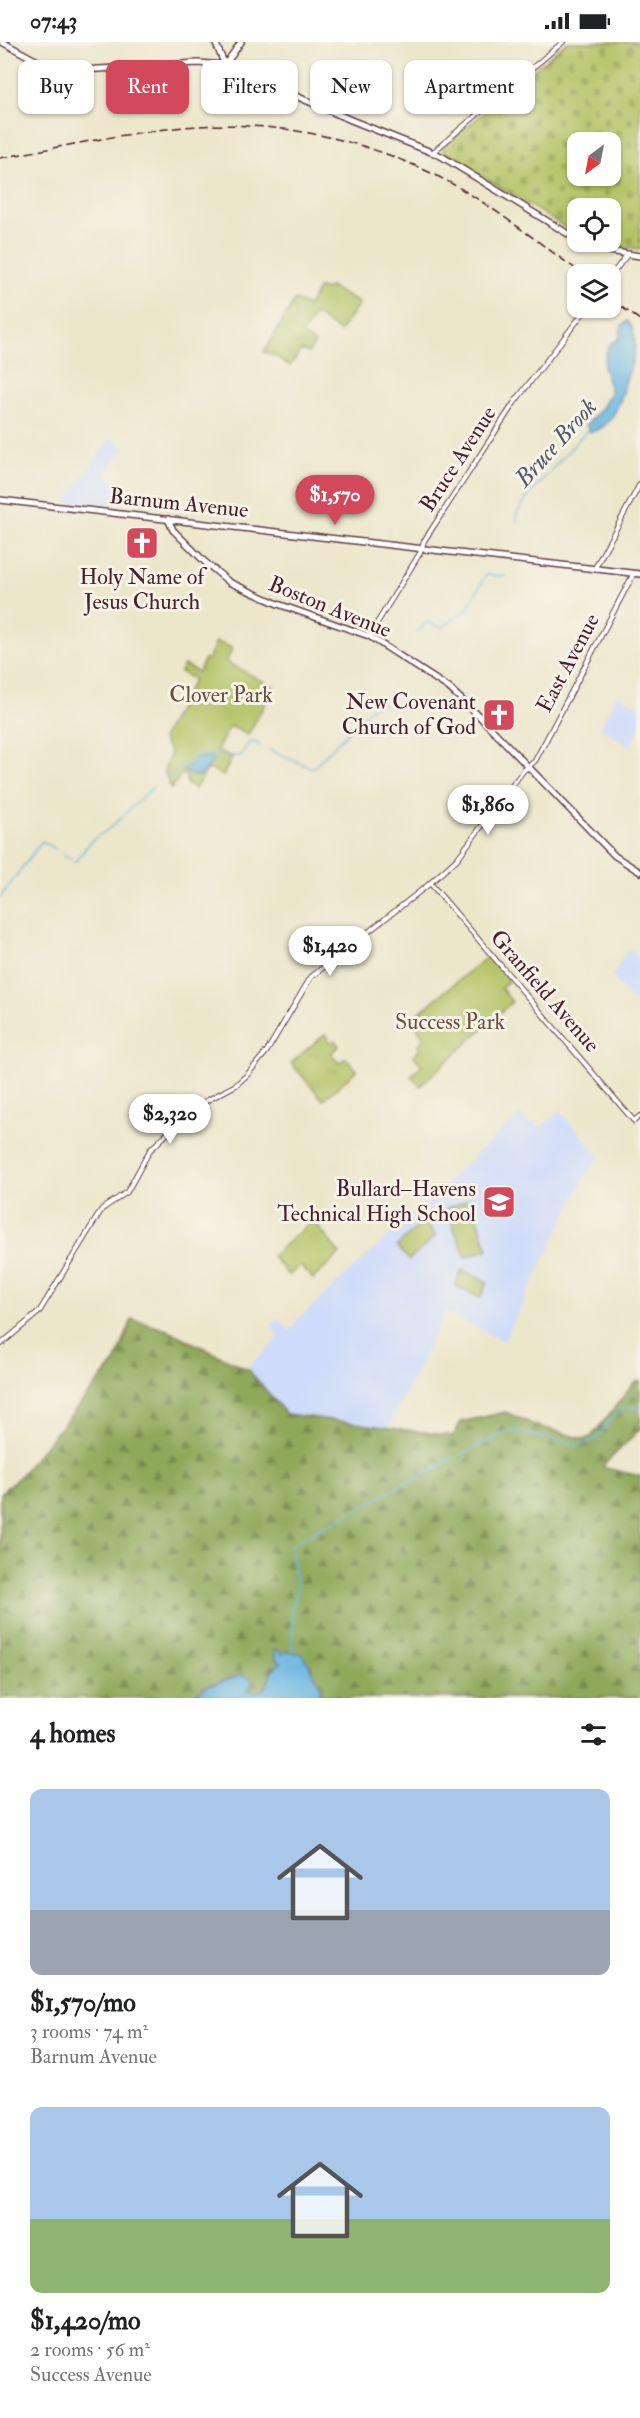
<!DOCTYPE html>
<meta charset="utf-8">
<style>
body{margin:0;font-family:"IM FELL Double Pica",serif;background:#f6f6f6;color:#202124;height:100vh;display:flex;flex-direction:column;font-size:22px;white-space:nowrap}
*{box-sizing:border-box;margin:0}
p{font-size:20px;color:#757577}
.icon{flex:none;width:33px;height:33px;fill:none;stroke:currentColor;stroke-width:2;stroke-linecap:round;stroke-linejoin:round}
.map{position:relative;height:1656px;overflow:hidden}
.drawer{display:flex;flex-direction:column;background:#fff;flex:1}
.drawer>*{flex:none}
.top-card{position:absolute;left:18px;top:18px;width:604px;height:54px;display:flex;gap:12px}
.needle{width:39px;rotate:212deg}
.buttons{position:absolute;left:567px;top:90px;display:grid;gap:12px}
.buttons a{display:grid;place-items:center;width:54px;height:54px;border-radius:12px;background:#fff;box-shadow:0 2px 4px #0004;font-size:30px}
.price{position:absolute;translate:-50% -51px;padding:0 14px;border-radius:21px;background:#fff;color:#222;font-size:20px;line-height:39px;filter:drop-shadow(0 2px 3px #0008)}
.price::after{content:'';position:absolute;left:50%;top:36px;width:18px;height:14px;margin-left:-9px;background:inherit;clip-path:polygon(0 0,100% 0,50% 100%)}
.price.selected{background:#d1495b;color:#fff}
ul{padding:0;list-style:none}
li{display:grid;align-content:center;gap:12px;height:318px;padding:0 30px}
li span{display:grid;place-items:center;height:186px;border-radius:12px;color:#555}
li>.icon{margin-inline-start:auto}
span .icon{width:108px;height:108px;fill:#fffc;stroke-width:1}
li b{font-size:26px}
h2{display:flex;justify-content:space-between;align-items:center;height:72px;padding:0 30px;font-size:26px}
.chip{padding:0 21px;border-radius:12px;background:#fff;box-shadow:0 2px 4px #0004;font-size:21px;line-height:54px}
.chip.selected{background:#d1495b;color:#fff}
.status{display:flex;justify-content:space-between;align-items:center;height:42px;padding:0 30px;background:#fff;direction:ltr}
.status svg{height:16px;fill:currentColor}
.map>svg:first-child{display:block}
.built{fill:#cedbfa}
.grass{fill:url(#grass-tufts);stroke:#7e7148;stroke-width:1.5}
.forest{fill:url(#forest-firs);stroke:#6c6442;stroke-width:1.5}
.cemetery{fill:url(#cemetery-stones);stroke:#7e7148;stroke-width:1.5;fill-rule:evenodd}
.park{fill:#b3c365;stroke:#7e7148;stroke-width:1.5}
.water{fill:#67b6e1;stroke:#586a86;stroke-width:1.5}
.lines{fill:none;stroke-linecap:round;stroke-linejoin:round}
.stream{stroke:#67b6e1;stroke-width:1.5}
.minor-casing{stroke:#623d43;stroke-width:6}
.major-casing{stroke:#623d43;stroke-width:8}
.minor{stroke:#fff;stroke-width:4}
.major{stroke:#fff;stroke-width:5}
.rail{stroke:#4a1f2b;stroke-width:1.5;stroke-dasharray:9 4.5;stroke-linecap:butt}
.labels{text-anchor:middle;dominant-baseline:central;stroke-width:6;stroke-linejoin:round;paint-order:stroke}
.street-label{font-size:22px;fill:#4a1f2b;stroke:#f7f3e8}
.poi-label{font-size:22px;fill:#4a1f2b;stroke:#f7f3e8;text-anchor:end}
.park-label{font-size:22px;fill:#6a503c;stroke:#f7f3e8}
.water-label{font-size:24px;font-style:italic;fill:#54546b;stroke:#f7f3e8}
</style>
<div class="status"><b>07:43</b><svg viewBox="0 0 49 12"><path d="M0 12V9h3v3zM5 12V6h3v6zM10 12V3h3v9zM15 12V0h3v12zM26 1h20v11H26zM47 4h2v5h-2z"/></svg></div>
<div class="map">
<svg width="640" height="1656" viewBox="0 0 640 1656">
<defs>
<pattern id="grass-tufts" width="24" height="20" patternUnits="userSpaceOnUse" patternTransform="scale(1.5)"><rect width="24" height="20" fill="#b3c365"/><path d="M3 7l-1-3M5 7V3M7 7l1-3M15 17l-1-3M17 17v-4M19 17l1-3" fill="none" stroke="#9ba758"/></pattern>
<pattern id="forest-firs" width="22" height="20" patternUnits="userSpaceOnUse" patternTransform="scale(1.5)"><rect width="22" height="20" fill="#8ea95a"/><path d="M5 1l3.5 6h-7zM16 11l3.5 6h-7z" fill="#76894b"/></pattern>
<pattern id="cemetery-stones" width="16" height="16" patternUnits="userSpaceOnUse" patternTransform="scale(1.5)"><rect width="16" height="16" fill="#b3c365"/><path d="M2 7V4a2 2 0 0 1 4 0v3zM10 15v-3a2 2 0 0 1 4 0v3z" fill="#9ba758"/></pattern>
</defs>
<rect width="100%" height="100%" fill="#f7f3e8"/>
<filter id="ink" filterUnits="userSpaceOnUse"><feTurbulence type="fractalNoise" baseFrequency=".0167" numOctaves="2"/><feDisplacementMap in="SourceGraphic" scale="12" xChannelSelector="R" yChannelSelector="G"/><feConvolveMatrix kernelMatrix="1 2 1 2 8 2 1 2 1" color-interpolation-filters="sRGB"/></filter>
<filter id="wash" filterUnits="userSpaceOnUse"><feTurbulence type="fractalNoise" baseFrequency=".008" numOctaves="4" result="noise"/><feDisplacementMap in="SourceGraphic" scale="24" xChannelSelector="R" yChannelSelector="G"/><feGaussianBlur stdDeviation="1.35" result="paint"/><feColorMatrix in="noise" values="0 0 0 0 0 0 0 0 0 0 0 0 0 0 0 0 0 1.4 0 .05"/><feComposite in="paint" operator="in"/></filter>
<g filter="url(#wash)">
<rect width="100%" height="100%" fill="#ece6cb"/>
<path class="built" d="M111,396L124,406L105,432L125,446L111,465L65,460Z
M617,652L640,665V685L629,705L600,685Z
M628,907H631L640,918V954L633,960L612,935Z
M560,1069L599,1114L581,1143L504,1299L445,1270L387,1388L283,1374L248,1325L280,1295L271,1284L278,1277L289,1288L295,1285L294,1281L520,1072L529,1082L533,1080L540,1086Z"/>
<path class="grass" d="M325,992L331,1001L335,998L339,1004L331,1011L339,1021L346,1016L357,1028L323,1058L291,1021Z"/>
<path class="forest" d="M132,1277L167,1288L249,1328L286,1372L453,1394L461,1380L506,1370L534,1383L584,1397L591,1395L634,1341L640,1339V1387L602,1425L640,1434V1656H318L322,1649C305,1621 319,1619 281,1612L280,1609L275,1608V1617L281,1621L272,1627C268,1642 266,1654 247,1648L241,1633L204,1646L191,1656H0V1451L18,1436L116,1319Z"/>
<path class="cemetery" d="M567,0H640V207L614,205L593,200H610V166H578L577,193L443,110V105ZM578,100H610V134H578Z"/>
<path class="park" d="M330,245L359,261L340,290L315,272L302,292L315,301L308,311L301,308L290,324L275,314L264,310L295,258L308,264L319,246L325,248Z
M216,600L233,606L226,620L274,645L248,693L230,684L217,708L232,715L223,734L208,726L195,747L187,742L186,734L181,732L171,747L164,728L171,711L162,697L194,637L180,630L184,623L198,630L205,617L208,618Z
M488,914L509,938L501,946L512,960L420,1044L411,1034L422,1023L413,1013L420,1007L418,1004L424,996L414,981L415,974Z
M470,1157L488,1207L466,1215L446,1167Z
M313,1178L340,1212L313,1237L300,1223L289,1234L272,1214Z
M424,1179L436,1194L409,1218L397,1204Z
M462,1228L488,1240L480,1256L455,1244Z"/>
<path class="water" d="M628,279C640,293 634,318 627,335C624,341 625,347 622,353C617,369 607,388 590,390L586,383L602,366L610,351V344L603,325L606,310L611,301L619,297L622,283Z
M207,715L212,716L213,720L200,734H193L183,729L198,716Z
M274,1608L280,1609L281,1612L287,1609L303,1612L321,1645L318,1656H191L204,1646L241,1633L250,1636L252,1640L248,1648C267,1654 268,1642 272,1628L281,1621L276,1617Z"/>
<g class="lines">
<path class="stream" d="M517,480V471L529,453L588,387
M417,590L427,580L442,586L467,567L486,533L506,534
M269,708L310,725H314L372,665L376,662H384
M168,736L198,712L240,714L250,699L260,703
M62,811L73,819H76L91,799L110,786L153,745
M0,856L42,799L55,807
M460,1413L506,1390L516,1389L578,1403L595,1398L608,1381L624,1365L640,1367
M292,1611L293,1591L291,1566L294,1561L297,1545L290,1507L292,1502L455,1415"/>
</g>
</g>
<g filter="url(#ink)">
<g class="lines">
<g class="minor-casing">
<path id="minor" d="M433,110L563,0
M610,235L627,213
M595,526L640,442
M369,594L420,511L424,499L514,361L587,266
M430,841L634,1079L640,1074
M0,1303L39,1270L102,1167L127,1150L150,1108L195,1065L236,1043L247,1033L267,1009L311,935L428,843L457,817L523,729L535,719L634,531"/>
</g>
<g class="major-casing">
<path id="major" d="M2,0L43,22L66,29L198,21L225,23L351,78L441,114L578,198
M215,0L225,23L241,0
M582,200L609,209L640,214
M0,458L640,532
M168,477L173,488L205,520L229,540L278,562L369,594L449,646L479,674L615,814L640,830"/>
</g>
<use href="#minor" class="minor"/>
<use href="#major" class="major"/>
<path class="rail" d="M0,116C55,106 110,94 166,87C266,74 368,95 456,144C500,169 541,203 583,232
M610,257L640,278"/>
</g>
</g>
<defs>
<g id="church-square" transform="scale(1.725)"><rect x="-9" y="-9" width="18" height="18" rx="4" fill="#d1495b" stroke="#f7f3e8"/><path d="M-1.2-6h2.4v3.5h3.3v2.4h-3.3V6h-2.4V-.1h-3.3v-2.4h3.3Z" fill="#fff"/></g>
<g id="school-square" transform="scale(1.725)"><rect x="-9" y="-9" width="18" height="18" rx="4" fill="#d1495b" stroke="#f7f3e8"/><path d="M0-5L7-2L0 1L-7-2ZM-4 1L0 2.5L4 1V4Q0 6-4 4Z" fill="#fff"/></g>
</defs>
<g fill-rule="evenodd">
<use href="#church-square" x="142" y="501"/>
<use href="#church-square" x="499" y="673"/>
<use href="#school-square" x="499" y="1160"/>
</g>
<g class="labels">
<g class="street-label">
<text transform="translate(458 417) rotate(-57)">Bruce Avenue</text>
<text transform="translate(179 461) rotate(6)">Barnum Avenue</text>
<text transform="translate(330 565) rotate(22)">Boston Avenue</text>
<text transform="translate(568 621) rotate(-62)">East Avenue</text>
<text transform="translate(545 949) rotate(49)">Granfield Avenue</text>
</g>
<g class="poi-label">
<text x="142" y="535" text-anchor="middle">Holy Name of<tspan x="142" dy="25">Jesus Church</tspan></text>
<text x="476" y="660">New Covenant<tspan x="476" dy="25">Church of God</tspan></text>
<text x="476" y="1147">Bullard–Havens<tspan x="476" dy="25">Technical High School</tspan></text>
</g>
<g class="park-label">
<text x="221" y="653">Clover Park</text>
<text x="450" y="980">Success Park</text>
</g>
<g class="water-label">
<text transform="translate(556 401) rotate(-48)">Bruce Brook</text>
</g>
</g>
</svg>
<div class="buttons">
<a><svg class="needle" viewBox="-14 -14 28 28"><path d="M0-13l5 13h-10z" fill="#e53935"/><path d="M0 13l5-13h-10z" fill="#757577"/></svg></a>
<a><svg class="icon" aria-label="locate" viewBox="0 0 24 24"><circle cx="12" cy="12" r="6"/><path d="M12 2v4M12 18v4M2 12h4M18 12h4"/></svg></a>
<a><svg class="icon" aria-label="layers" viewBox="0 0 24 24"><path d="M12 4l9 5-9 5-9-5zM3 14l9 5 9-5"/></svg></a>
</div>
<b class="price selected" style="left:335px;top:484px">$1,570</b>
<b class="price" style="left:488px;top:794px">$1,860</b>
<b class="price" style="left:330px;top:935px">$1,420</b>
<b class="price" style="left:170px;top:1103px">$2,320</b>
<div class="top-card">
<a class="chip">Buy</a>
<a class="chip selected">Rent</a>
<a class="chip">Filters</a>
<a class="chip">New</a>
<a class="chip">Apartment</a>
</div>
</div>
<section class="drawer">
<h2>4 homes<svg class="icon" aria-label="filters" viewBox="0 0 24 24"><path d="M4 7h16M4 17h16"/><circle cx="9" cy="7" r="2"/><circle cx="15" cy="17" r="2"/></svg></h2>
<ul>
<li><span style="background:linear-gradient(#a9c7e8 65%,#9aa5b1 0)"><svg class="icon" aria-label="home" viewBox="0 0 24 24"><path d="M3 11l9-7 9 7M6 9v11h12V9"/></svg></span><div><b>$1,570/mo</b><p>3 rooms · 74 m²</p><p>Barnum Avenue</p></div></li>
<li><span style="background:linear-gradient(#a9c7e8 60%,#8fb573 0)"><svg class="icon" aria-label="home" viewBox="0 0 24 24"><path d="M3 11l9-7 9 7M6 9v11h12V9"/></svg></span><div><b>$1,420/mo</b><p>2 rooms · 56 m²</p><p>Success Avenue</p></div></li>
</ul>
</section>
